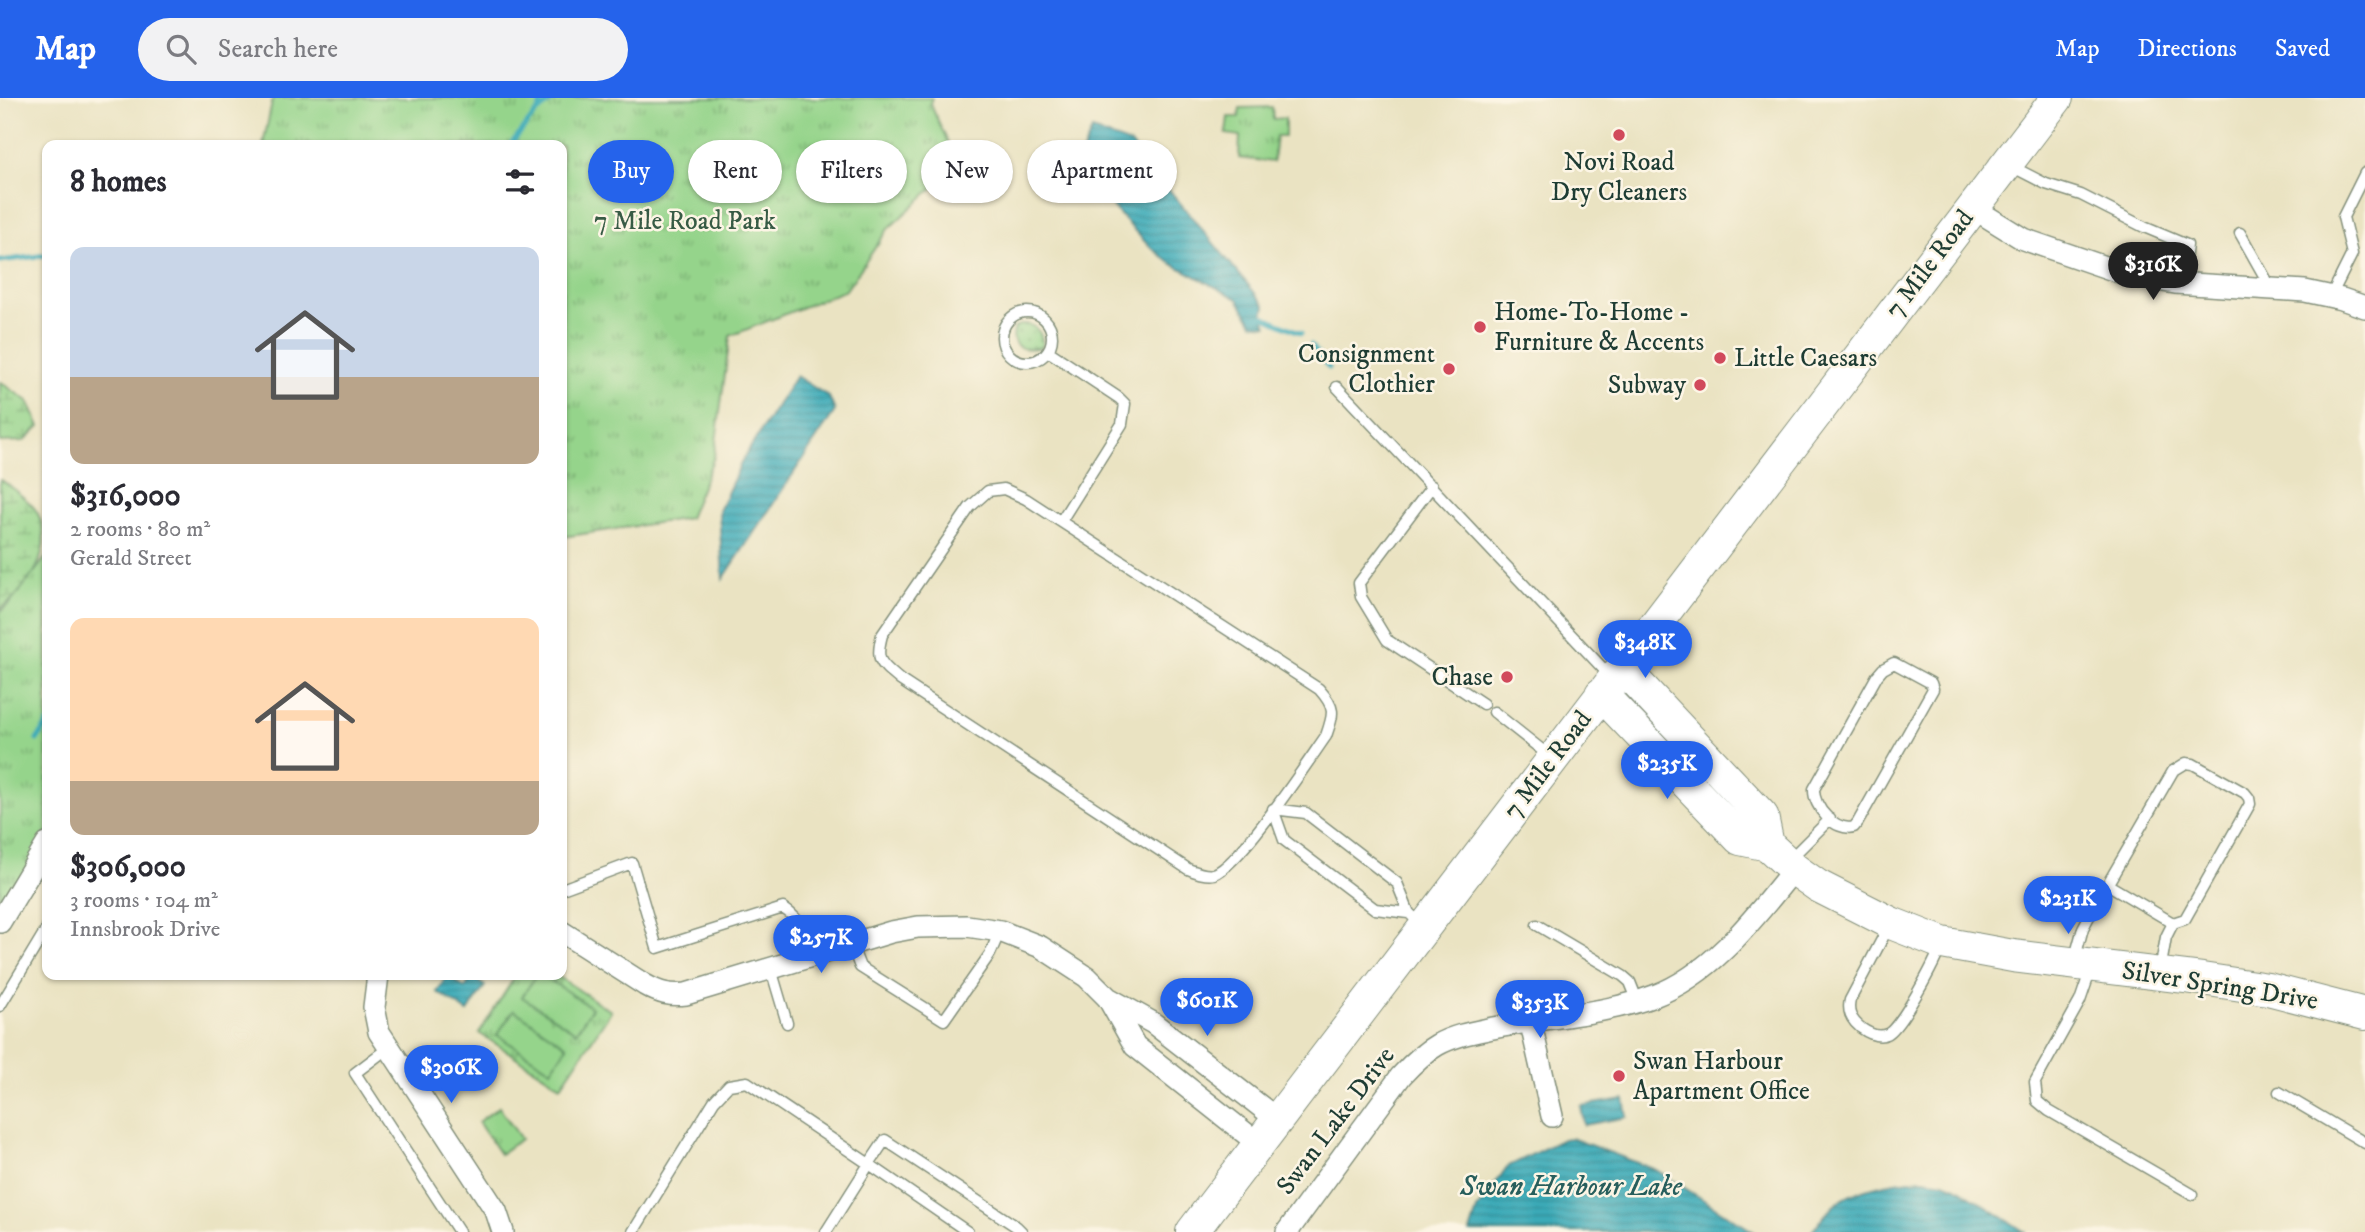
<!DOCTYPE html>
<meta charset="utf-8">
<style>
body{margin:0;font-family:"IM FELL DW Pica",serif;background:#f2f2f3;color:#2b2b33;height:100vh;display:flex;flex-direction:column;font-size:26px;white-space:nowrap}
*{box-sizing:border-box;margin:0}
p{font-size:23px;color:#7c7c81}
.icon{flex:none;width:38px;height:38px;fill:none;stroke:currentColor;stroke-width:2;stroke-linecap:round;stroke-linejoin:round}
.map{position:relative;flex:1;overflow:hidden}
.sheet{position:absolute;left:42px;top:42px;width:525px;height:840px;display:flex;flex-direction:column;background:#fff;border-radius:14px;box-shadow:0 2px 5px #0004}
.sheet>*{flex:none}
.banner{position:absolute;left:588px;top:42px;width:665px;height:63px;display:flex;gap:14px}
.price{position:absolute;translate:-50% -60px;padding:0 16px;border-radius:24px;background:#2563eb;color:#fff;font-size:23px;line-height:46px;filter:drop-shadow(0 2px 4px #0008)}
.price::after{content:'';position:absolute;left:50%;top:42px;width:21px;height:16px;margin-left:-10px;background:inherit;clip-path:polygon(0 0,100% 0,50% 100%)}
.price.selected{background:#222;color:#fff}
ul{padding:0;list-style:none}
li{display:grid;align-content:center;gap:14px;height:371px;padding:0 28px}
li span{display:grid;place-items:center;height:217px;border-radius:14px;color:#555}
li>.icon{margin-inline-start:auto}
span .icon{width:126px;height:126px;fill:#fffc;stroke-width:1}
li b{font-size:30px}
h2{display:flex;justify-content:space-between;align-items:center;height:84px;padding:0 28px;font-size:30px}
.pill{padding:0 24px;border-radius:32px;background:#fff;box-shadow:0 2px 5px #0004;font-size:24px;line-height:63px}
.pill.selected{background:#2563eb;color:#fff}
header{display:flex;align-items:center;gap:42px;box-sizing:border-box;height:98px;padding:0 35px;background:#2563eb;color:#fff}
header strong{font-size:33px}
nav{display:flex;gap:38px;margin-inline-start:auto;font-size:24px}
.search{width:490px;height:63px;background:#f2f2f3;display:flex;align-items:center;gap:18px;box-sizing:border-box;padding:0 24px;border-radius:38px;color:#7c7c81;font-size:26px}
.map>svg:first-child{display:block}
.grass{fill:url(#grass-dots);stroke:#5a8860;stroke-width:2}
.wetland{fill:url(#wetland-marsh);stroke:#5a8860;stroke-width:2}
.park{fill:url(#park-tufts);stroke:#5a8860;stroke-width:2}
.pitch{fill:#95d48b;stroke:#5a8860;stroke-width:2}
.water{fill:url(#water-rules);stroke:#2d7476;stroke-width:2}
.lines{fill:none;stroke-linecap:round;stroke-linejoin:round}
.stream{stroke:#3baab8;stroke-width:5}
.lane-casing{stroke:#84907b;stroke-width:13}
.street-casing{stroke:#84907b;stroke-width:24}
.secondary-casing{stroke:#84907b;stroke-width:34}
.lane{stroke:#fff;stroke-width:10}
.street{stroke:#fff;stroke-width:21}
.secondary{stroke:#fff;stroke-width:32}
.poi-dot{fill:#d1495b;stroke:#fcf5e5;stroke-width:2.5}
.labels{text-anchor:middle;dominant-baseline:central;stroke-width:5;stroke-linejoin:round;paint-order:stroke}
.poi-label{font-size:26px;fill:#1f3d34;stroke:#fcf5e5;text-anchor:start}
.park-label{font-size:26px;fill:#375b45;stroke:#fcf5e5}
.street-label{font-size:26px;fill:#1f3d34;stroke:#fcf5e5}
.water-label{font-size:28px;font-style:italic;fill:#275e5c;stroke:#fcf5e5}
</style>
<header>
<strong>Map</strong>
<div class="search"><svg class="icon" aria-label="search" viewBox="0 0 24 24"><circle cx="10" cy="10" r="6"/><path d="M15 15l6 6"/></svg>Search here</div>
<nav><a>Map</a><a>Directions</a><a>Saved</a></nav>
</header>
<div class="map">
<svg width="2365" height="1134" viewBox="0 0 2365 1134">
<defs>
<pattern id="grass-dots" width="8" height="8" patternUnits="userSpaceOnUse" patternTransform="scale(1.75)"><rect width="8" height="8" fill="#95d48b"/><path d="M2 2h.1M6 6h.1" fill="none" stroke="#79ad72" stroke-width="1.8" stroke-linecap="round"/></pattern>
<pattern id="wetland-marsh" width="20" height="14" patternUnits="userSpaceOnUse" patternTransform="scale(1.75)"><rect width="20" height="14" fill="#95d48b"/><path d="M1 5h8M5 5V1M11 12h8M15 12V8" fill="none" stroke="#79ad72"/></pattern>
<pattern id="park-tufts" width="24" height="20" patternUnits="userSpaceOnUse" patternTransform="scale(1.75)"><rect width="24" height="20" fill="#95d48b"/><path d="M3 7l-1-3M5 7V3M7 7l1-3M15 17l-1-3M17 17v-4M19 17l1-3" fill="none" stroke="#79ad72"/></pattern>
<pattern id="water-rules" width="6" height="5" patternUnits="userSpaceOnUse" patternTransform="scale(1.75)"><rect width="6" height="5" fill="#3baab8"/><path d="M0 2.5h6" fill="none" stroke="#318c96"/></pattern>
</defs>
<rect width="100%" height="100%" fill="#fcf5e5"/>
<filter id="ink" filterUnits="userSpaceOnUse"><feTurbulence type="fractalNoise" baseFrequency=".0143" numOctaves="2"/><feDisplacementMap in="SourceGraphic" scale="14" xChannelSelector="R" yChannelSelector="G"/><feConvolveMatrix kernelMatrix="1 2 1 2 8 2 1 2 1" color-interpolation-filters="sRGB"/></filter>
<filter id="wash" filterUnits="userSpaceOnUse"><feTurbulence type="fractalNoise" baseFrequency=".00686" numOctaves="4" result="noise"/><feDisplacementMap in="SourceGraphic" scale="28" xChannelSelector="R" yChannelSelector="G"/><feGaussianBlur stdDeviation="1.57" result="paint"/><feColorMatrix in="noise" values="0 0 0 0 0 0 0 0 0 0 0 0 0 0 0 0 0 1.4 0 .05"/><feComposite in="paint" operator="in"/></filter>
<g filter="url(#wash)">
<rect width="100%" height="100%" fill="#eae3c2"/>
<path class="grass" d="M1024,226C1036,226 1044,237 1042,249C1025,253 1008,252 1015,229Z"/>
<path class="wetland" d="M0,284L28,303L40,328L24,343L0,344Z
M0,382C9,386 15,392 22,398C27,403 34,408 37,414C56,451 31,489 0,511Z"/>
<path class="park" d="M273,0H932L930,5L958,67L888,131L846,192L730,238L714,359L689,420L562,439V47H263Z
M1272,9L1273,21L1285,20V38H1276L1273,64L1239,60L1240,38L1226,36L1228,19H1239L1240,10Z
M47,458V741L0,817V514L12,503Z
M516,877H556L611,913L561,988L479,935Z
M499,1009L521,1041L500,1056L478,1024Z"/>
<path class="pitch" d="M536,877H542L592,910L576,934L522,899Z
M514,912L567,948L551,972L497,937Z"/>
<path class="water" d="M1092,32L1131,46L1265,207L1263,218L1267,227L1253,225L1238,201L1169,164L1148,147L1086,80L1081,58Z
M796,278L829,299L835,313L723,481L719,413L743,361Z
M447,878L465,890L472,879L485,888L468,914L437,894Z
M1624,1001L1627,1019L1584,1027L1581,1008Z
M1571,1040L1656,1072L1754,1134H1470L1477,1112L1507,1069L1563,1041Z
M1923,1081L1944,1084L1956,1089L2025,1134H1811C1819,1125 1827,1113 1837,1105C1861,1088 1895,1083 1923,1081Z"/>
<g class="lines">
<path class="stream" d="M539,13L541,0
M510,47L537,14L556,0
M0,163L47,157
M1263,218L1301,235
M1311,247L1329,270
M37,642L47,626"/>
</g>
</g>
<g filter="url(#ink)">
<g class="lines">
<g class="lane-casing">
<path id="lane" d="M2009,67L2046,86L2081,97L2144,129L2187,147L2182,186
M2240,135L2271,190
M2331,198L2352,156L2343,119L2365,75
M1002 239a25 25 0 1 1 50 0a25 25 0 1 1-50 0Z
M1048,253L1119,300L1125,306L1122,326L1061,423
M1337,289L1611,579
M1432,388L1359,485L1361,499L1387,542L1483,606
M1004,391L1026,401L1319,591C1336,610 1334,615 1326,638C1307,665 1240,767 1214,776C1205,778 1196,774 1188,771L900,582C880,565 875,563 882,537L970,409L988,393Z
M1894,565L1931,585L1933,591L1858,724L1854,729C1835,734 1813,709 1814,691L1877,578L1883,571Z
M1494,614L1552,660
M1790,761L1830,721
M2107,786L2173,825
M562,791L632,765L657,850L783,810C804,824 805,836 810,859
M1409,815L1375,811L1284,742L1273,711L1306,715L1397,785L1409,815L1423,828
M1537,827L1623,878L1630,884L1638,904
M1889,828L1850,902C1847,914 1851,922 1861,930C1868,935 1878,940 1887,936C1900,931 1936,863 1941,847
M851,846L860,869L944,922L990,856L1000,833
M2074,863L2083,830L2092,813L2173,673L2186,665L2193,666L2245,695L2249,700L2250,706L2185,821L2173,825L2166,839L2160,873
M771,871L787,925
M2091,871L2080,903L2035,984L2037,1003L2049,1013L2192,1096
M0,908L47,830
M388,950L355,975L459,1134
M2279,994L2365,1045
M633,1134L714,1003L729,987L747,984L869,1066L885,1042L1017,1129L1022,1134
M826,1134L869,1066L968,1134"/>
</g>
<g class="street-casing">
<path id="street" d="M1973,110L2023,141L2131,178L2175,185L2305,193L2342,201L2365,209
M0,824L47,746
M562,834L645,887C659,895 670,898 686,896L891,834L918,829L967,828L1000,833L1041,849L1087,879L1108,900L1153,925L1278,1022
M378,877L374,909L379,934L496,1113L503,1134
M1108,900L1135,948L1259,1046
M1530,922L1552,1018
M1287,1134L1401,978C1412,966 1423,955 1437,947C1455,937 1474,934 1493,930C1544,919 1607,916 1654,898C1713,876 1756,818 1794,771"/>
</g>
<g class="secondary-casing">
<path id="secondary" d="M1622,569L1762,718L1768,747
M1601,596L1740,741L1768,747L1794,771L1818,788L1891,825L1942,845L2013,858L2202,881L2268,891L2365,916
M1192,1134L2057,0"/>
</g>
<use href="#lane" class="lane"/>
<use href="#street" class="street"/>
<use href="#secondary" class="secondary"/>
</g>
</g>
<g class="poi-dot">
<circle cx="1619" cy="37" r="7"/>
<circle cx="1480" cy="229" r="7"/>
<circle cx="1720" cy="260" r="7"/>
<circle cx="1449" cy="271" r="7"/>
<circle cx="1700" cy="287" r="7"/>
<circle cx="1507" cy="579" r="7"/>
<circle cx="1619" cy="978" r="7"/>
</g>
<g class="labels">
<g class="poi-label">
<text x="1619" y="64" text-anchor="middle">Novi Road<tspan x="1619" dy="30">Dry Cleaners</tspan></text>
<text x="1494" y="214">Home-To-Home -<tspan x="1494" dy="30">Furniture &amp; Accents</tspan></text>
<text x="1435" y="256" text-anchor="end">Consignment<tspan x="1435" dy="30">Clothier</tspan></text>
<text x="1734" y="260">Little Caesars</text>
<text x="1686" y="287" text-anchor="end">Subway</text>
<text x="1493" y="579" text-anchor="end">Chase</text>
<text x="1633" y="963">Swan Harbour<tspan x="1633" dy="30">Apartment Office</tspan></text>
</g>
<g class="park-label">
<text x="685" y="123">7 Mile Road Park</text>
</g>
<g class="street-label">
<text transform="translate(1930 166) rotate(-53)">7 Mile Road</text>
<text transform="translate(1548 667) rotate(-53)">7 Mile Road</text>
<text transform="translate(2220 888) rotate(9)">Silver Spring Drive</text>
<text transform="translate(1336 1023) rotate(-53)">Swan Lake Drive</text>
</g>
<g class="water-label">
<text x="1571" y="1088">Swan Harbour Lake</text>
</g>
</g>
</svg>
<b class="price selected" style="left:2153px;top:204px">$316K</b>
<b class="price" style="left:1645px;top:582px">$348K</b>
<b class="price" style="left:1667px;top:703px">$235K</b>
<b class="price" style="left:2068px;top:838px">$231K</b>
<b class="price" style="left:821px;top:877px">$257K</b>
<b class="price" style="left:1207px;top:940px">$601K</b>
<b class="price" style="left:1540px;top:942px">$353K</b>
<b class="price" style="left:451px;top:1007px">$306K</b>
<div class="banner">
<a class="pill selected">Buy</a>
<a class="pill">Rent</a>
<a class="pill">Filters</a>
<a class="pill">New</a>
<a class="pill">Apartment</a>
</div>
<section class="sheet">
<h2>8 homes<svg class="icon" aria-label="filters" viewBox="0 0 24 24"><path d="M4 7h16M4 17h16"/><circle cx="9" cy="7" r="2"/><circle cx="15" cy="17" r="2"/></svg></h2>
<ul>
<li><span style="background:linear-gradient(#c9d6e8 60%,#b9a48a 0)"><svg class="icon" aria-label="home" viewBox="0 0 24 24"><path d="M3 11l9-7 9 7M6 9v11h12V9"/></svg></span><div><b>$316,000</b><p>2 rooms · 80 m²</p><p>Gerald Street</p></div></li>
<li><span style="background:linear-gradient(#ffd9b3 75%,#b9a48a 0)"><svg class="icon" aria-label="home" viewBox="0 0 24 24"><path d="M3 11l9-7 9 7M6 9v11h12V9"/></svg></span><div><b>$306,000</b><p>3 rooms · 104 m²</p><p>Innsbrook Drive</p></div></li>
</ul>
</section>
</div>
